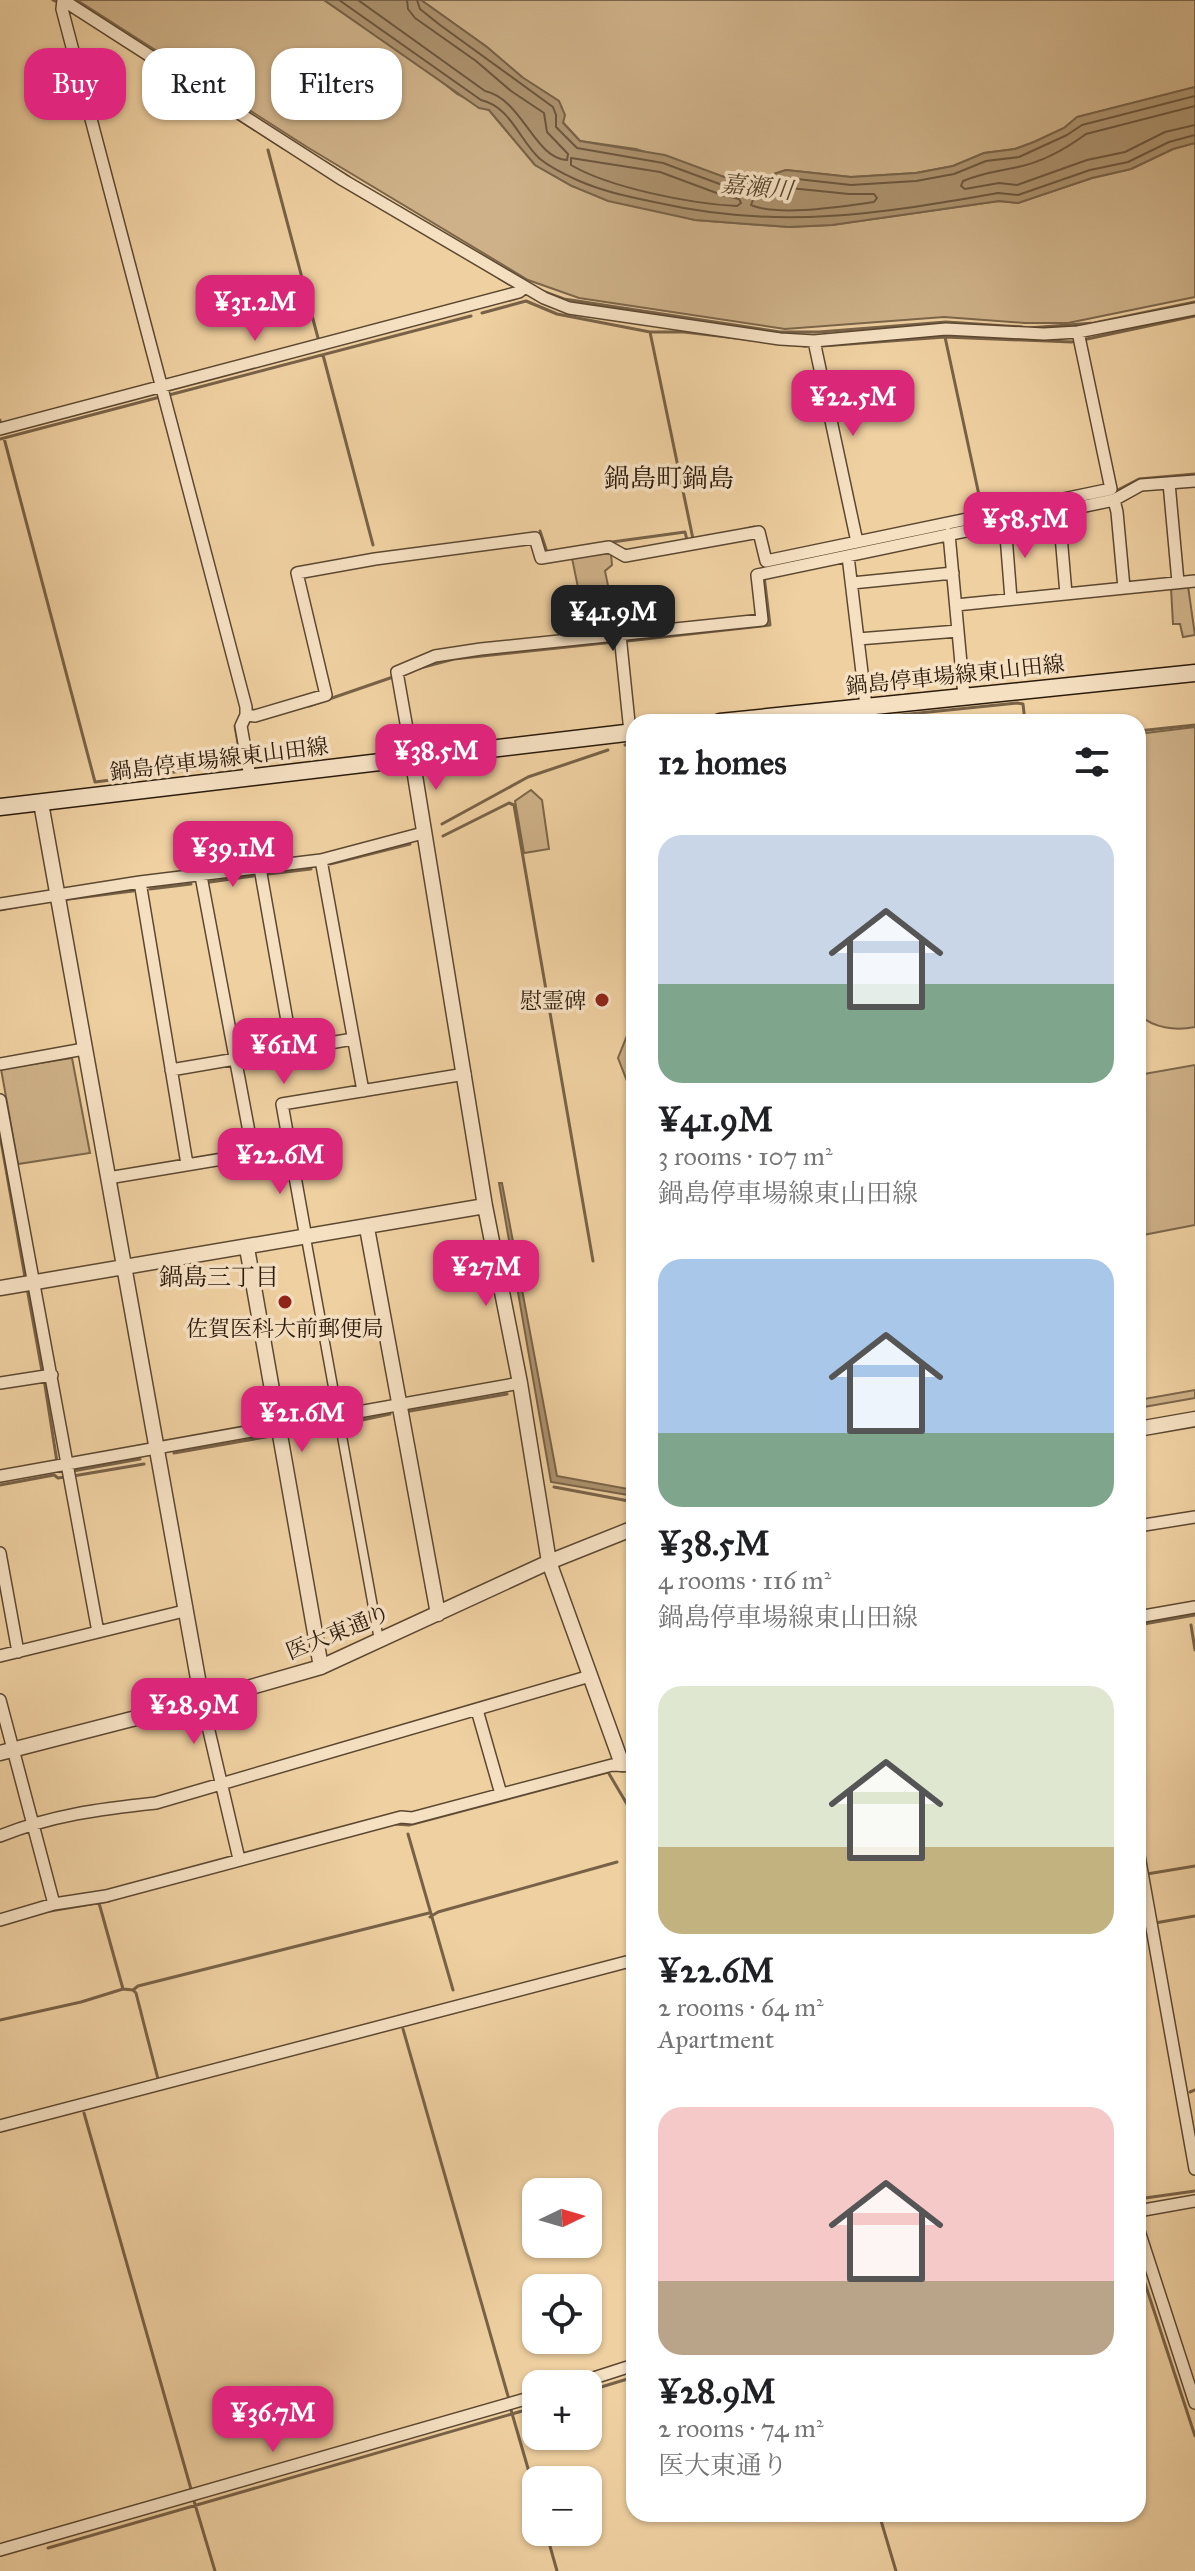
<!DOCTYPE html>
<meta charset="utf-8">
<style>
body{margin:0;font-family:"IM FELL Great Primer","Noto Serif JP",serif;background:#f2f2f2;color:#202124;height:100vh;display:flex;flex-direction:column;font-size:30px;white-space:nowrap}
*{box-sizing:border-box;margin:0}
p{font-size:26px;color:#757577}
.icon{flex:none;width:44px;height:44px;fill:none;stroke:currentColor;stroke-width:2;stroke-linecap:round;stroke-linejoin:round}
.map{position:relative;flex:1;overflow:hidden}
.side{position:absolute;left:626px;top:714px;width:520px;height:1808px;display:flex;flex-direction:column;background:#fff;border-radius:24px;box-shadow:0 2px 6px #0004}
.side>*{flex:none}
.guide{position:absolute;left:24px;top:48px;width:482px;height:72px;display:flex;gap:16px}
.needle{width:52px;rotate:85deg}
.buttons{position:absolute;left:522px;top:2178px;display:grid;gap:16px}
.buttons a{display:grid;place-items:center;width:80px;height:80px;border-radius:16px;background:#fff;box-shadow:0 2px 6px #0004;font-size:40px}
.price{position:absolute;translate:-50% -68px;padding:0 18px;border-radius:16px;background:#db2777;color:#fff;font-size:26px;line-height:52px;filter:drop-shadow(0 2px 4px #0008)}
.price::after{content:'';position:absolute;left:50%;top:48px;width:24px;height:18px;margin-left:-12px;background:inherit;clip-path:polygon(0 0,100% 0,50% 100%)}
.price.selected{background:#222;color:#fff}
ul{padding:0;list-style:none}
li{display:grid;align-content:center;gap:16px;height:424px;padding:0 32px}
li span{display:grid;place-items:center;height:248px;border-radius:24px;color:#555}
li>.icon{margin-inline-start:auto}
span .icon{width:144px;height:144px;fill:#fffc;stroke-width:1}
li b{font-size:34px}
h2{display:flex;justify-content:space-between;align-items:center;height:96px;padding:0 32px;font-size:34px}
.tag{padding:0 28px;border-radius:24px;background:#fff;box-shadow:0 2px 6px #0004;font-size:28px;line-height:72px}
.tag.selected{background:#db2777;color:#fff}
.map>svg:first-child{display:block}
.green{fill:#ceb188;stroke:#7c664a;stroke-width:2}
.water{fill:#ac926e;stroke:#786247;stroke-width:2}
.lines{fill:none;stroke-linecap:round;stroke-linejoin:round}
.shore{stroke:#6c563d;stroke-width:2}
.stream{stroke:#786247;stroke-width:3}
.pedestrian-casing{stroke:#5c4831;stroke-width:11}
.minor-casing{stroke:#5c4831;stroke-width:14}
.tertiary-casing{stroke:#5c4831;stroke-width:17}
.secondary-casing{stroke:#2b1b0c;stroke-width:19}
.pedestrian{stroke:#f5e0c2;stroke-width:8}
.minor{stroke:#f5e0c2;stroke-width:11}
.tertiary{stroke:#f5e0c2;stroke-width:14}
.secondary{stroke:#f5e0c2;stroke-width:16}
.poi-dot{fill:#8f2418;stroke:#f5e0c2;stroke-width:3}
.labels{text-anchor:middle;dominant-baseline:central;stroke-width:7;stroke-linejoin:round;paint-order:stroke}
.street-label{font-size:22px;fill:#2b1b0c;stroke:#f5e0c2}
.poi-label{font-size:22px;fill:#2b1b0c;stroke:#f5e0c2;text-anchor:end}
.water-label{font-size:24px;font-style:italic;fill:#58452e;stroke:#f5e0c2}
.neighbourhood-label{font-size:24px;fill:#2b1b0c;stroke:#f5e0c2}
.quarter-label{font-size:26px;fill:#2b1b0c;stroke:#f5e0c2}
</style>
<div class="map">
<svg width="1195" height="2571" viewBox="0 0 1195 2571">
<rect width="100%" height="100%" fill="#efd0a1"/>
<filter id="stains"><feTurbulence type="fractalNoise" baseFrequency=".0025" numOctaves="4"/><feColorMatrix values="0 0 0 0 .2 0 0 0 0 .09 0 0 0 0 .02 0 0 0 .5 -.17"/></filter>
<radialGradient id="worn" r=".72"><stop offset=".6" stop-color="#630" stop-opacity="0"/><stop offset="1" stop-color="#630" stop-opacity=".3"/></radialGradient>
<path class="green" d="M77,0H324L431,73L457,94L489,110L535,165L572,186L695,220L789,227L832,225L999,201L1018,203L1092,178L1131,169L1173,149L1195,143V297L1068,323H1025L944,317L785,329L579,298L528,280L307,147Z
M421,0H1195V87L1078,117L1064,128L1034,142L1015,149L984,153L953,166L916,173L851,177L786,170L749,182L727,178L636,149L580,141L522,77L487,47Z
M594,553L611,554L612,565L605,571L616,625L586,627L572,558Z
M1188,586L1195,635L1183,637L1180,624H1173L1171,588Z
M1195,727V1027C1175,1031 1153,1028 1138,1014V734Z
M531,790L542,800L549,849L524,853L515,801Z
M634,1006V1099L618,1058L630,1028L627,1007Z
M72,1058L90,1153L18,1164L1,1069Z
M1195,1065V1225L1138,1236V1075Z
M1195,1390V1398L1138,1408V1400Z"/>
<path class="water" d="M324,0H421L487,47L522,77L559,101L565,115L563,123L580,141L665,155L727,178L749,182L786,170L851,177L916,173L953,166L984,153L1015,149L1034,142L1064,128L1077,117L1195,87V143L1173,149L1131,169L1092,178L1018,203L999,201L832,225L789,227L695,220L608,201L572,186L535,165L489,110L479,108Z
M499,1183H502L557,1476L634,1490V1496L551,1482Z"/>
<g class="lines">
<path class="shore" d="M339,0L481,100C511,107 519,140 540,159C550,167 566,175 577,180C604,192 631,197 659,203C778,230 880,214 998,193L1018,195L1090,170L1128,162L1169,142L1195,135
M358,0L485,91C522,99 535,159 567,160L568,154L547,132L544,113L511,91L476,61L415,18L408,9L407,0
M417,0L420,9L440,25L553,107L556,115V127L577,148L663,163L725,186L749,190L788,178L851,185L916,181L954,174L986,161L1019,157L1067,135L1082,125L1195,96
M1195,106L1086,134C1067,148 1042,162 1018,167C996,172 985,172 963,181L961,186L965,189L999,183L1017,185L1087,160L1125,152L1165,132L1195,125
M571,158L660,172L722,195L739,199L741,203L737,206C692,204 610,188 571,165Z
M790,188L849,194H874L877,198L874,202C844,206 778,217 751,205L753,200Z"/>
<path class="stream" d="M53,0L55,1
M142,57L283,148
M268,150L318,338
M325,162L349,177
M499,278L509,284
M542,291L564,299L780,332H819L946,322L1022,327
M482,313L526,301L557,314L650,332H684L806,346
M1029,328L1094,323L1195,302
M650,332L693,539
M945,337L982,509
M1087,339L1195,316
M822,346L945,337L1072,342
M323,355L373,545
M169,395L471,316
M0,420V422
M4,438L95,782L237,764L241,760L235,726
M0,439L160,397
M1114,492L1139,479L1195,474
M742,530L754,527
M540,531L547,552
M590,545L685,532L687,540
M627,641L770,625L764,576
M420,668L454,659L614,642
M309,706L393,677
M831,722L1017,703L1023,704L1025,722
M1138,731L1195,725
M625,745L634,743
M442,824L528,777L608,750
M443,836L509,803L514,805L593,1261
M330,864L410,844
M268,874L311,869
M210,882L253,876
M150,889L191,884
M61,900L133,891
M0,910L26,905
M0,1135L25,1277
M27,1288L42,1371
M44,1379L57,1462
M410,1411L507,1394
M353,1422L390,1414
M289,1432L328,1426
M174,1453L271,1436
M73,1471L140,1459
M73,1476L144,1464
M0,1485L54,1475L58,1478L65,1477
M554,1487L634,1502
M1138,1625L1195,1615
M1191,1625L1195,1650
M395,1824L409,1825L608,1772L634,1816
M408,1834L453,1990
M1147,1874L1195,1866
M99,1903L123,1989L133,1990L136,1993L158,2079
M50,1911L109,1901
M430,1917L438,1912L617,1862
M1155,1923L1195,1916
M1138,1926L1148,1925
M133,1990L138,1986L429,1913
M0,2020L81,2002L123,1989
M403,2029L508,2396
M1190,2092L1195,2090
M84,2113L191,2489
M1138,2199L1195,2191
M1138,2262L1195,2436
M588,2391L634,2377
M511,2410L536,2496
M194,2501L215,2571
M879,2514L896,2571
M546,2532L557,2571
M48,2548L536,2407"/>
<g class="pedestrian-casing">
<path id="pedestrian" d="M306,1238L379,1640"/>
</g>
<g class="minor-casing">
<path id="minor" d="M63,0L343,180L544,298L569,308L780,339L814,341L946,329L1044,334L1078,332L1195,309
M63,0L62,9L246,707V715L241,726L250,777
M814,341L857,542
M0,429L519,292L524,288
M1169,483L1178,582
M1114,500L1117,512L1124,588
M1059,512L1066,594
M1005,523L1011,599
M949,534L964,696
M848,556L866,706
M852,583L953,573
M956,605L1195,581
M620,635L630,732
M858,639L958,631
M246,715L255,716L326,695L297,573L375,559L535,538L541,558L609,547L625,556L759,532L766,561L1111,489L1078,332
M412,757L397,672L435,656L481,649L762,620L757,575L1114,500L1141,485L1195,481
M321,860L363,1091
M260,868L292,1049
M201,876L253,1153
M140,882L187,1164
M0,904L140,882L321,860L423,833
M0,1064L84,1049
M171,1070L353,1039
M0,1100L98,1632
M108,1178L289,1148
M306,1238L282,1104L465,1074
M0,1383L52,1375
M0,1476L520,1383
M1138,1526L1195,1517
M0,1553L18,1652
M1138,1617L1195,1607
M0,1656L184,1611
M0,1700L54,1904
M202,1701L239,1859
M477,1710L501,1794
M0,1836C52,1815 100,1809 156,1803L590,1676
M1138,1850L1195,2169
M0,1920L54,1904L106,1896L401,1817L412,1818L612,1765L634,1766
M0,2126L634,1960
M1138,2211L1195,2201
M1138,2228L1195,2403
M575,2384L634,2365
M0,2550L536,2396"/>
</g>
<g class="tertiary-casing">
<path id="tertiary" d="M412,757L485,1206L520,1383L549,1562L622,1764
M41,803L202,1701
M367,1228L438,1614
M247,1248L321,1667
M0,1288L485,1206
M1138,1429L1195,1419
M0,1753L202,1701L321,1667L549,1562L634,1528"/>
</g>
<g class="secondary-casing">
<path id="secondary" d="M720,722L1195,673
M0,807L634,732"/>
</g>
<use href="#pedestrian" class="pedestrian"/>
<use href="#minor" class="minor"/>
<use href="#tertiary" class="tertiary"/>
<use href="#secondary" class="secondary"/>
</g>
<g class="poi-dot">
<circle cx="602" cy="1000" r="8"/>
<circle cx="285" cy="1302" r="8"/>
</g>
<g class="labels">
<g class="street-label">
<text transform="translate(955 675) rotate(-6)">鍋島停車場線東山田線</text>
<text transform="translate(219 759) rotate(-7)">鍋島停車場線東山田線</text>
<text transform="translate(338 1632) rotate(-22)">医大東通り</text>
</g>
<g class="poi-label">
<text x="586" y="1000">慰霊碑</text>
<text x="285" y="1328" text-anchor="middle">佐賀医科大前郵便局</text>
</g>
<g class="water-label">
<text transform="translate(757 187) rotate(6)">嘉瀬川</text>
</g>
<g class="neighbourhood-label">
<text x="219" y="1277">鍋島三丁目</text>
</g>
<g class="quarter-label">
<text x="669" y="478">鍋島町鍋島</text>
</g>
</g>
<rect width="100%" height="100%" filter="url(#stains)"/>
<rect width="100%" height="100%" fill="url(#worn)"/>
</svg>
<div class="buttons">
<a><svg class="needle" viewBox="-14 -14 28 28"><path d="M0-13l5 13h-10z" fill="#e53935"/><path d="M0 13l5-13h-10z" fill="#757577"/></svg></a>
<a><svg class="icon" aria-label="locate" viewBox="0 0 24 24"><circle cx="12" cy="12" r="6"/><path d="M12 2v4M12 18v4M2 12h4M18 12h4"/></svg></a>
<a>+</a>
<a>−</a>
</div>
<b class="price" style="left:255px;top:343px">¥31.2M</b>
<b class="price" style="left:853px;top:438px">¥22.5M</b>
<b class="price" style="left:1025px;top:560px">¥58.5M</b>
<b class="price selected" style="left:613px;top:653px">¥41.9M</b>
<b class="price" style="left:436px;top:792px">¥38.5M</b>
<b class="price" style="left:233px;top:889px">¥39.1M</b>
<b class="price" style="left:284px;top:1086px">¥61M</b>
<b class="price" style="left:280px;top:1196px">¥22.6M</b>
<b class="price" style="left:486px;top:1308px">¥27M</b>
<b class="price" style="left:302px;top:1454px">¥21.6M</b>
<b class="price" style="left:194px;top:1746px">¥28.9M</b>
<b class="price" style="left:273px;top:2454px">¥36.7M</b>
<div class="guide">
<a class="tag selected">Buy</a>
<a class="tag">Rent</a>
<a class="tag">Filters</a>
</div>
<section class="side">
<h2>12 homes<svg class="icon" aria-label="filters" viewBox="0 0 24 24"><path d="M4 7h16M4 17h16"/><circle cx="9" cy="7" r="2"/><circle cx="15" cy="17" r="2"/></svg></h2>
<ul>
<li><span style="background:linear-gradient(#c9d6e8 60%,#7fa58c 0)"><svg class="icon" aria-label="home" viewBox="0 0 24 24"><path d="M3 11l9-7 9 7M6 9v11h12V9"/></svg></span><div><b>¥41.9M</b><p>3 rooms · 107 m²</p><p>鍋島停車場線東山田線</p></div></li>
<li><span style="background:linear-gradient(#a9c7e8 70%,#7fa58c 0)"><svg class="icon" aria-label="home" viewBox="0 0 24 24"><path d="M3 11l9-7 9 7M6 9v11h12V9"/></svg></span><div><b>¥38.5M</b><p>4 rooms · 116 m²</p><p>鍋島停車場線東山田線</p></div></li>
<li><span style="background:linear-gradient(#dfe7d0 65%,#c2b280 0)"><svg class="icon" aria-label="home" viewBox="0 0 24 24"><path d="M3 11l9-7 9 7M6 9v11h12V9"/></svg></span><div><b>¥22.6M</b><p>2 rooms · 64 m²</p><p>Apartment</p></div></li>
<li><span style="background:linear-gradient(#f6c9c9 70%,#b9a48a 0)"><svg class="icon" aria-label="home" viewBox="0 0 24 24"><path d="M3 11l9-7 9 7M6 9v11h12V9"/></svg></span><div><b>¥28.9M</b><p>2 rooms · 74 m²</p><p>医大東通り</p></div></li>
</ul>
</section>
</div>
